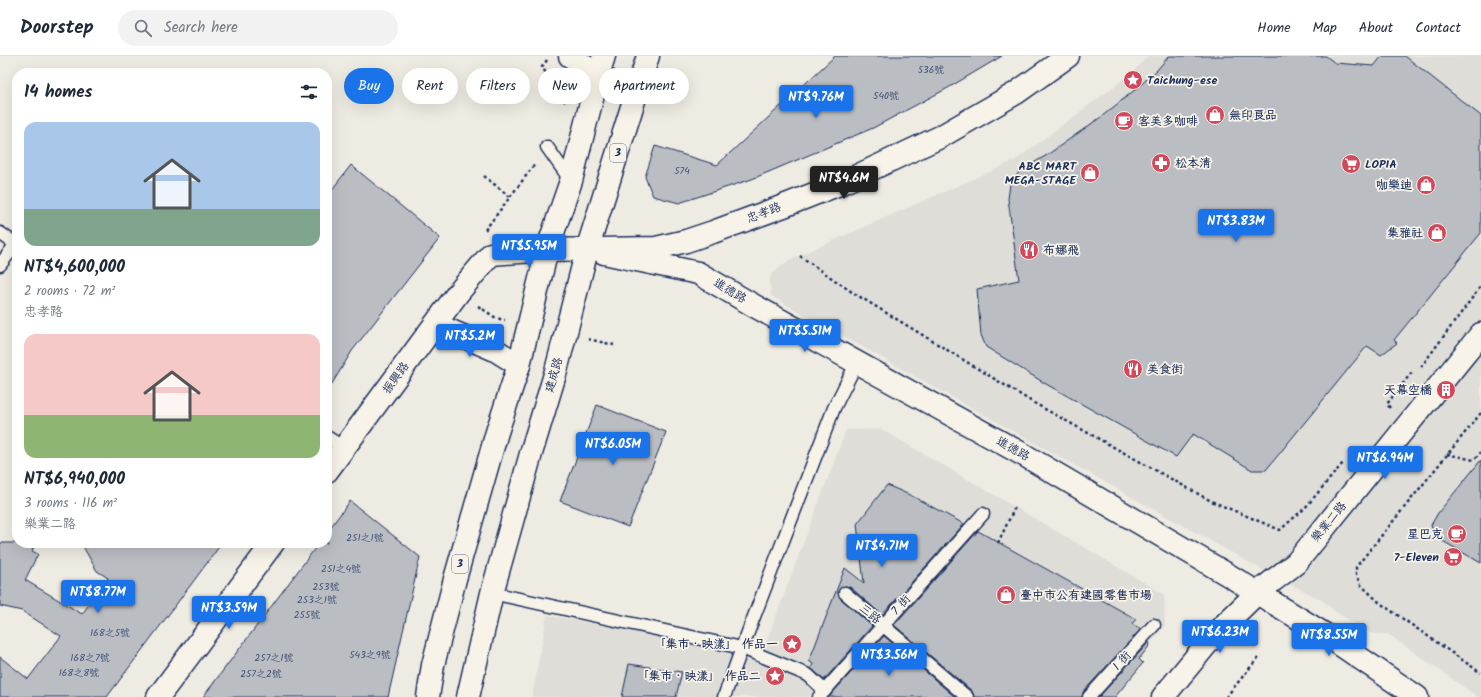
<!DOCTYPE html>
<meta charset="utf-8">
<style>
body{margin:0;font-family:Kalam,"LXGW WenKai TC",sans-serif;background:#f2f2f3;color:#1f2937;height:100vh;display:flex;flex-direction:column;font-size:15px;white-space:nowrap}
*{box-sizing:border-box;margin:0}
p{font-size:13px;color:#747a83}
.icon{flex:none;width:22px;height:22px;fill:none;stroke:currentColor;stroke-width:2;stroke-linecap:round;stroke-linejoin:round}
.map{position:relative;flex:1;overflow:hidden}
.drawer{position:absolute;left:12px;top:12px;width:320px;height:480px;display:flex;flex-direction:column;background:#fff;border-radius:16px;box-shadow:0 4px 16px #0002}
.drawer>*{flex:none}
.banner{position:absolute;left:344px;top:12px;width:380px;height:36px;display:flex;gap:8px}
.price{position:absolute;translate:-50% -34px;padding:0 9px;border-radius:4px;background:#1a73e8;color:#fff;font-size:13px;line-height:26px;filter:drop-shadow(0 1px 2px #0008)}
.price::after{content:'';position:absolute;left:50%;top:24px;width:12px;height:9px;margin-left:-6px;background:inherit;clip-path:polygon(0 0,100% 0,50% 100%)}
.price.selected{background:#222;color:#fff}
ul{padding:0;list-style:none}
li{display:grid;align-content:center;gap:8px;height:212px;padding:0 12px}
li span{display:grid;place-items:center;height:124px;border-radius:12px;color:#555}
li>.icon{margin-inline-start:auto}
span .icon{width:72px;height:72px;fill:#fffc;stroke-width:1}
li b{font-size:17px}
h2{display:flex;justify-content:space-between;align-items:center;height:48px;padding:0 12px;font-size:17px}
.pill{padding:0 14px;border-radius:18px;background:#fff;box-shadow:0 4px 16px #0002;font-size:14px;line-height:36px}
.pill.selected{background:#1a73e8;color:#fff}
header{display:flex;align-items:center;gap:24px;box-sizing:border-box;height:56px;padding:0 20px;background:#fff;border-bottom:1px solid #e0e1e3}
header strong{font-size:19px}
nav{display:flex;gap:22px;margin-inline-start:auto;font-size:14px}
.search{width:280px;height:36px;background:#f2f2f3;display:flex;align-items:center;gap:10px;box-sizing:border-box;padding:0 14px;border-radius:22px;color:#747a83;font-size:15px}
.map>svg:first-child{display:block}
.built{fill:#deddd8}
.building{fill:#babdc2;stroke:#1b2f5e}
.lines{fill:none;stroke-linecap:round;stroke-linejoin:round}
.lane-casing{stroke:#1b2f5e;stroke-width:15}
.street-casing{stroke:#1b2f5e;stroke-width:25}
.secondary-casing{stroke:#1b2f5e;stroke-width:25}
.primary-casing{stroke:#1b2f5e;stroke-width:25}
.path{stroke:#1b2f5e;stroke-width:2.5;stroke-dasharray:3 3;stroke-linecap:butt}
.lane{stroke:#f7f3e8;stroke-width:12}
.street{stroke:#f7f3e8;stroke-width:22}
.secondary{stroke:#f7f3e8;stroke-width:22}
.primary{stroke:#f7f3e8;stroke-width:22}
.labels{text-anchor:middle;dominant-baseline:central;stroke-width:3.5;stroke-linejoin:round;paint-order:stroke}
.number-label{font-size:10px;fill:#435277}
.shield{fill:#f7f3e8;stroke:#5d6a87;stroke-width:1}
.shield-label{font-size:11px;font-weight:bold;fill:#1b2f5e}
.poi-label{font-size:12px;font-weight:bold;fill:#1b2f5e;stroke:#f7f3e8;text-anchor:start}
.street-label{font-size:12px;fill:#1b2f5e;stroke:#f7f3e8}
</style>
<header>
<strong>Doorstep</strong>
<div class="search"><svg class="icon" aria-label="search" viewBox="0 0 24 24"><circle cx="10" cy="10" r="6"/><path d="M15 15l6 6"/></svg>Search here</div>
<nav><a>Home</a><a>Map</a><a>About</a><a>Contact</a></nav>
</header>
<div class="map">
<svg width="1481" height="641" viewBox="0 0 1481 641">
<rect width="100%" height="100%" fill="#eeebe2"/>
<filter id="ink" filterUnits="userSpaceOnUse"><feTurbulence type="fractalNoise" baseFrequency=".025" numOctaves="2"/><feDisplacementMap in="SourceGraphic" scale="8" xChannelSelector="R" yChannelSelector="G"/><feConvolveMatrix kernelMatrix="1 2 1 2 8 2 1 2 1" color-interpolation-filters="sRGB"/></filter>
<g filter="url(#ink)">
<path class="built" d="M1148,0H1481V641H1478L1388,578H1373L1337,557L1322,544L1270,518L771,240L770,228L771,219L789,204L1014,105L1132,17Z
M881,373L1164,538L1165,569L1109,641H532L547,559L761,600L846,374Z"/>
<path class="building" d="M835,0H1002L948,32L873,72L752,123L679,147L653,140L645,121L655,90L717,109Z
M1169,0H1326L1335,7L1374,10L1382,0H1405L1481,60V177L1394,284L1397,287L1381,299L1367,290L1266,414H1252L1193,378L1176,401L1046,328L986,291L981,279L977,233L1019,224L1008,143L1010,128L1020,115L1047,99L1101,61L1136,33L1157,14Z
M351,109L440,182L352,295L327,336V140Z
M597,349L666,376L628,471L560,445Z
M1481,404V507L1439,483L1433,477L1431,469L1438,457Z
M887,429L912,440L964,468L882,559L850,531L846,530L840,532L838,536L840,542L872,570L824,624L811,612L813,608L809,605L845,512L864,527L857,468Z
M350,445L420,501L388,641H203L319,487H327V476Z
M978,475L1136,563L1132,568L1141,573L1083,636L1082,641H974L972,635L894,569Z
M0,487H36L32,495L38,498L25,524L82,558L99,535L116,545L105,527L108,522L97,515L81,487H222L107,641H0V601L28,623L61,580L22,555L0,550Z
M884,580L955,641H829Z
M1149,586L1150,589L1139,603L1143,607L1115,641H1099Z
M629,608L682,616L676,641H622Z"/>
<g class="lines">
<g class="lane-casing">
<path id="lane" d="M547,91L571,125
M0,177L17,189
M0,209L16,188
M327,381L344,392
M492,537L742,592L834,352L857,306
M845,537L967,641
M724,641L742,592L808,619L825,635
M819,641L983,458
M1089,641L1154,569"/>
</g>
<g class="street-casing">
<path id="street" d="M570,0L598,19L636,39
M604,197L698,217L751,248L1024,399L1230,520L1329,581L1417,641
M1163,641L1215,578L1257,537L1296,507L1481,278"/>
</g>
<g class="secondary-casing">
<path id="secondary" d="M435,268L495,294L519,309
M327,415L458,237L491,198L547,194L656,192L686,185L713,176L781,151L842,127L940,81L1016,37L1068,0
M158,641L273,487"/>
</g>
<g class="primary-casing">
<path id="primary" d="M428,641L433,609L455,523L497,376L519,309L547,194L571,125L598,19L604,0
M468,641L492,537L532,394L556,315L587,194L648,0"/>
</g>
<path class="path" d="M547,4L542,11L565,46
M484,120L510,141
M485,174L535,108
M800,200L852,236L1034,347L1211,445L1280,474L1305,452L1343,407
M478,250L496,262L505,264
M588,283L614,289
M1421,311L1481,230
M1390,352L1387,348L1412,316
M1481,357L1356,511V519L1361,529L1380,547L1481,617
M1447,398L1474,404L1481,396
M998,487L1015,451
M1226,641L1258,602"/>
<use href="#lane" class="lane"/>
<use href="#street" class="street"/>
<use href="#secondary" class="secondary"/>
<use href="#primary" class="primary"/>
</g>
</g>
<defs>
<g id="sight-disc" transform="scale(1)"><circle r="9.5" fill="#d1495b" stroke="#f7f3e8"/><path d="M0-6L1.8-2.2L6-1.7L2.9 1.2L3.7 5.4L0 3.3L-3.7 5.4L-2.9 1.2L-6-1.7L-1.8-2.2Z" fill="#fff"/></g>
<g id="shop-disc" transform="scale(1)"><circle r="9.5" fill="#d1495b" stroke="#f7f3e8"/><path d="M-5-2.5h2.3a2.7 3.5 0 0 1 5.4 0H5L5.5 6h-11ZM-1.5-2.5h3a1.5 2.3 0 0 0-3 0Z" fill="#fff"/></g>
<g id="cafe-disc" transform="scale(1)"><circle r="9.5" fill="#d1495b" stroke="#f7f3e8"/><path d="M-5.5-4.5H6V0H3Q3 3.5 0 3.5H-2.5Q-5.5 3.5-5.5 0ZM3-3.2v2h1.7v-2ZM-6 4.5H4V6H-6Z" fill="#fff"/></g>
<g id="pharmacy-disc" transform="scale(1)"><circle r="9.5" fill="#d1495b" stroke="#f7f3e8"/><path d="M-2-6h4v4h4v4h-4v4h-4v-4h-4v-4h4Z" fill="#fff"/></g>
<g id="supermarket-disc" transform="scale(1)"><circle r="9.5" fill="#d1495b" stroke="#f7f3e8"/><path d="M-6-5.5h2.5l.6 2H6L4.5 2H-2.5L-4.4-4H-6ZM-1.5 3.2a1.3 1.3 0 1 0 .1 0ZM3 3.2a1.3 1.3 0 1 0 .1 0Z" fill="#fff"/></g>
<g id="restaurant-disc" transform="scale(1)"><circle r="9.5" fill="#d1495b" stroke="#f7f3e8"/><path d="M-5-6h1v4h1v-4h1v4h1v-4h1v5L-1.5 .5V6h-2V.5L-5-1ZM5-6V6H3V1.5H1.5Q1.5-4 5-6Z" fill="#fff"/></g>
<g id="building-disc" transform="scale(1)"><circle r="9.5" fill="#d1495b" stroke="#f7f3e8"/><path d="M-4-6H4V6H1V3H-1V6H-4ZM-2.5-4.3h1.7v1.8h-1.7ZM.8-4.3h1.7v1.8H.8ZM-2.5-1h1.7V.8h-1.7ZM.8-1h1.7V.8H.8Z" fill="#fff"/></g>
</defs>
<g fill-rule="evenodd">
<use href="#sight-disc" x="1133" y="24"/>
<use href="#shop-disc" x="1215" y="59"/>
<use href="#cafe-disc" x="1124" y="65"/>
<use href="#pharmacy-disc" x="1161" y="107"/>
<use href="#supermarket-disc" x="1351" y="108"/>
<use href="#shop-disc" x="1090" y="117"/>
<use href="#shop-disc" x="1426" y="129"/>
<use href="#shop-disc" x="1437" y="177"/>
<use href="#restaurant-disc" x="1029" y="194"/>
<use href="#restaurant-disc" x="1133" y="313"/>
<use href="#building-disc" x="1446" y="334"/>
<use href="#cafe-disc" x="1457" y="478"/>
<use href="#supermarket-disc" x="1453" y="501"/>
<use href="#shop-disc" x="1006" y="539"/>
<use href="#sight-disc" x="792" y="588"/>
<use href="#sight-disc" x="775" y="620"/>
</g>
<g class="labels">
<g class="number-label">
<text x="931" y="14">536號</text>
<text x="886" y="40">540號</text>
<text x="682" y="115">574</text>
<text x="365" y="482">251之1號</text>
<text x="341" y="513">251之4號</text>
<text x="326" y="531">253號</text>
<text x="317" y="544">253之1號</text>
<text x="307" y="559">255號</text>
<text x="110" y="577">168之5號</text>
<text x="370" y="599">543之9號</text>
<text x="90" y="602">168之7號</text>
<text x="274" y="602">257之1號</text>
<text x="79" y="617">168之8號</text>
<text x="261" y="618">257之2號</text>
</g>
<g class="shield">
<rect x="610" y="88" width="16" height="18" rx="3"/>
<rect x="452" y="499" width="16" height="18" rx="3"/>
</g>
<g class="shield-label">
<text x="618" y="97">3</text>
<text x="460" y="508">3</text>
</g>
<g class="poi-label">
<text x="1147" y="24">Taichung-ese</text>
<text x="1229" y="59">無印良品</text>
<text x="1138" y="65">客美多咖啡</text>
<text x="1175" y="107">松本清</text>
<text x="1365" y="108">LOPIA</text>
<text x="1076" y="110" text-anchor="end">ABC MART<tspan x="1076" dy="14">MEGA-STAGE</tspan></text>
<text x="1412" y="129" text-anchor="end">咖樂迪</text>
<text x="1423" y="177" text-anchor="end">集雅社</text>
<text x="1043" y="194">布娜飛</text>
<text x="1147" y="313">美食街</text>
<text x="1432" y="334" text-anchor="end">天幕空橋</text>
<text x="1443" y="478" text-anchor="end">星巴克</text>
<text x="1439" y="501" text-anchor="end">7-Eleven</text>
<text x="1020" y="539">臺中市公有建國零售市場</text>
<text x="778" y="588" text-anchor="end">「集市‧映漾」 作品一</text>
<text x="761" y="620" text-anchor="end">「集市‧映漾」 作品二</text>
</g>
<g class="street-label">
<text transform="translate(764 157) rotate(-21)">忠孝路</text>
<text transform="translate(730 235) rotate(31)">進德路</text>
<text transform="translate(554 319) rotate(-74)">建成路</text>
<text transform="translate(396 322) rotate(-54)">振興路</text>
<text transform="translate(1013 393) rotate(29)">進德路</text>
<text transform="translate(1329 466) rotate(-51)">樂業二路</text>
<text transform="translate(901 549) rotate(-48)">7 街</text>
<text transform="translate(870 558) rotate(39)">三路</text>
<text transform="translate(1122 605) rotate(-48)">1 街</text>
</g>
</g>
</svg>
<b class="price" style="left:816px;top:63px">NT$9.76M</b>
<b class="price selected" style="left:844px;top:144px">NT$4.6M</b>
<b class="price" style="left:1236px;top:187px">NT$3.83M</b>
<b class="price" style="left:529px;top:212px">NT$5.95M</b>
<b class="price" style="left:805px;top:297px">NT$5.51M</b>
<b class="price" style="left:470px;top:302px">NT$5.2M</b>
<b class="price" style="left:613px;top:410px">NT$6.05M</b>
<b class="price" style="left:1385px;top:424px">NT$6.94M</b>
<b class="price" style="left:882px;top:512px">NT$4.71M</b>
<b class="price" style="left:98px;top:558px">NT$8.77M</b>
<b class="price" style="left:229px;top:574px">NT$3.59M</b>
<b class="price" style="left:1220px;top:598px">NT$6.23M</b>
<b class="price" style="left:1329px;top:601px">NT$8.55M</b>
<b class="price" style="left:889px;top:621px">NT$3.56M</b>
<div class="banner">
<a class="pill selected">Buy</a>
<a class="pill">Rent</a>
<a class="pill">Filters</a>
<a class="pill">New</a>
<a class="pill">Apartment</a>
</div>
<section class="drawer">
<h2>14 homes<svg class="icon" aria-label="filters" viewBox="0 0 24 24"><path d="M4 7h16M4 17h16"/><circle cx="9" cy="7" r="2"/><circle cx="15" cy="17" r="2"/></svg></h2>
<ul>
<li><span style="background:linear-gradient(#a9c7e8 70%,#7fa58c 0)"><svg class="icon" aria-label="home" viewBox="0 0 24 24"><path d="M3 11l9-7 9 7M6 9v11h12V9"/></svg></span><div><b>NT$4,600,000</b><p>2 rooms · 72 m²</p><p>忠孝路</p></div></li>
<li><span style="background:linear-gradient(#f6c9c9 65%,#8fb573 0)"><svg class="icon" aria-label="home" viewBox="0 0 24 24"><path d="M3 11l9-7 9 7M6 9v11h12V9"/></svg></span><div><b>NT$6,940,000</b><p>3 rooms · 116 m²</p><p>樂業二路</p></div></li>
</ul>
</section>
</div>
